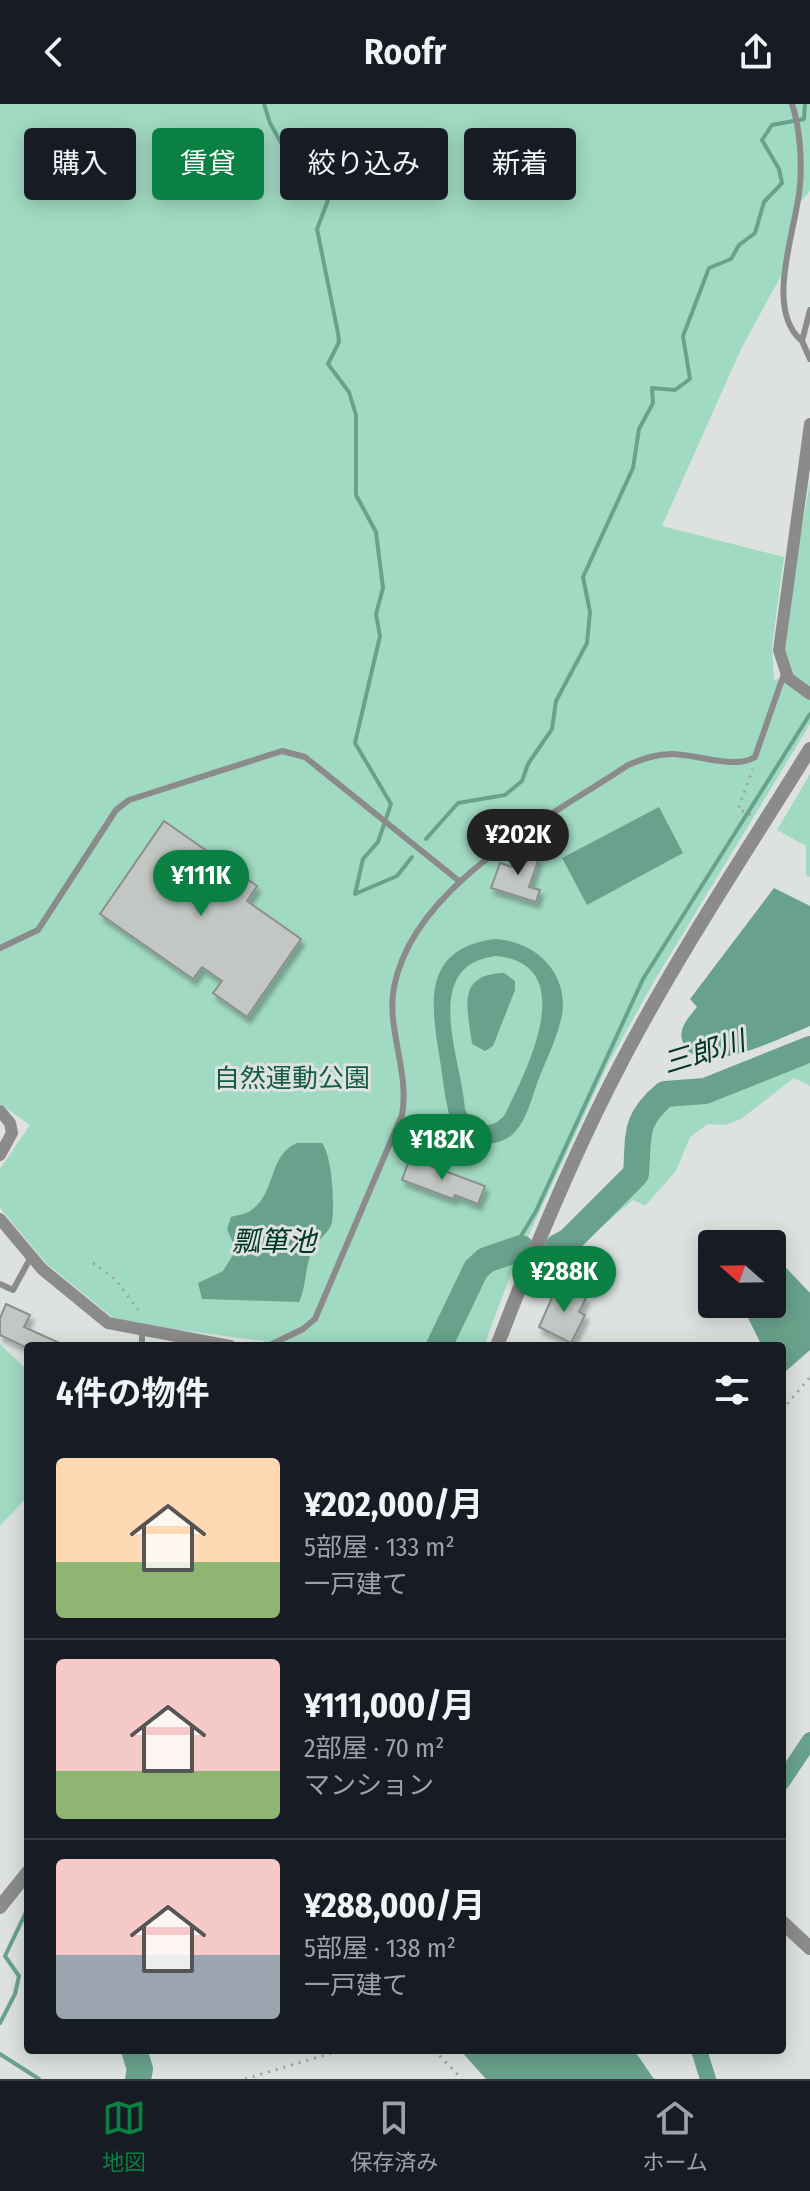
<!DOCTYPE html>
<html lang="ja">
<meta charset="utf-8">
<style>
body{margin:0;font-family:"Fira Sans Condensed","Noto Sans JP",sans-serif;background:#20242c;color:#f1f3f6;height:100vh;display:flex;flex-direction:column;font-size:30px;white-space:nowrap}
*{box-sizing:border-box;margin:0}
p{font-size:26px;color:#9ea1a6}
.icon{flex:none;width:44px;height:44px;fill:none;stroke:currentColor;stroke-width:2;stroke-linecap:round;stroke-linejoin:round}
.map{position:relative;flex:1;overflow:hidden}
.sheet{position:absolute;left:24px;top:1238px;width:762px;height:712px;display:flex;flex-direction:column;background:#171b24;border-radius:8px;box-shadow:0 4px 20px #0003}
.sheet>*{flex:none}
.guide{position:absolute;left:24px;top:24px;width:762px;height:72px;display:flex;gap:16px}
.needle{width:52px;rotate:290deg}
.controls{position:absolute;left:698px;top:1126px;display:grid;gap:16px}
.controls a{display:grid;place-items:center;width:88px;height:88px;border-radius:8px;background:#171b24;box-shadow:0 4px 20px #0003;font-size:40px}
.price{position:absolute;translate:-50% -68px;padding:0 18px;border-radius:28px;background:#0b8043;color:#fff;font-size:26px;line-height:52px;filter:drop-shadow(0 2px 4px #0008)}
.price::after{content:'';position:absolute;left:50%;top:48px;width:24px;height:18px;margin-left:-12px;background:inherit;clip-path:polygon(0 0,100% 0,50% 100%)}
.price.current{background:#222;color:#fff}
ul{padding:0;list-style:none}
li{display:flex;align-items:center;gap:24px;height:200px;padding:0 32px}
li+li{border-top:2px solid #363941}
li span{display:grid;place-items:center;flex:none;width:224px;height:160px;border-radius:8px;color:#555}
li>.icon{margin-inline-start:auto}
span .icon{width:96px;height:96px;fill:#fffc;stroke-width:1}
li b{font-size:34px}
h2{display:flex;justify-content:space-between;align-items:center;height:96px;padding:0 32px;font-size:34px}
.chip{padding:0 28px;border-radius:8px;background:#171b24;box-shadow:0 4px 20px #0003;font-size:28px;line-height:72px}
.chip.current{background:#0b8043;color:#fff}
header{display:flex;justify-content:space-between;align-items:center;height:104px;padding:0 32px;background:#171b24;font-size:36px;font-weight:600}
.dock{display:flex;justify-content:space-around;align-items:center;height:112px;border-top:2px solid #363941;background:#171b24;font-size:22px;color:#9ea1a6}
.dock a{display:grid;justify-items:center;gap:4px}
.dock .current{color:#0b8043}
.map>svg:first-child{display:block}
.green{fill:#a1dac3}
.water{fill:#69a28c;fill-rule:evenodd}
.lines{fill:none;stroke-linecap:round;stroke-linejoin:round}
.stream{stroke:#69a28c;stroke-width:4}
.canal{stroke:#69a28c;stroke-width:16}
.river{stroke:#69a28c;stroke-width:26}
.building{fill:#c2c7c4;stroke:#8b8f8d;stroke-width:2;filter:url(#shadow)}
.path{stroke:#9fa3a2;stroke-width:3;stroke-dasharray:2 6;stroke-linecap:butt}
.service{stroke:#8c8b8c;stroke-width:6}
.minor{stroke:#8c8b8c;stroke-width:12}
.tertiary{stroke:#8c8b8c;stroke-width:14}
.labels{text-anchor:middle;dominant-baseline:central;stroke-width:6;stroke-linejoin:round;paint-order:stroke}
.park-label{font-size:26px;fill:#135c47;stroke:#dde2e0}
.water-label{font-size:28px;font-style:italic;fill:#003527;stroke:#dde2e0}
</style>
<header><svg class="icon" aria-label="back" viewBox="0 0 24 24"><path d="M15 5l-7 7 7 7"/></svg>Roofr<svg class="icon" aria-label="share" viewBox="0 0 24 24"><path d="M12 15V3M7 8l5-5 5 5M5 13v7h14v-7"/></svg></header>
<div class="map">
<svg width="810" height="1975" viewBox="0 0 810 1975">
<defs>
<filter id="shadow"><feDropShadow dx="3.5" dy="6" stdDeviation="2" flood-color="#0004"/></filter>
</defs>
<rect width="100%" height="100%" fill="#dde2e0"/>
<path class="green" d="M0,0H810V87L795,104L787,161L742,243L662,422L784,453L772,542L774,576L787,574L783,530L810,378V620L653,879L607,962L512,1167L484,1242H264V1237L133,1220L112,1213L47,1160L0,1104V1065L30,1021L0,1000Z
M810,670V773L806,771V742L777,726Z
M810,940V982L794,974L741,1015L725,1021L708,1020L690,1033L676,1067L645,1102L633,1096L564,1155L561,1136L632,1067L633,1026L640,1009L651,995L664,987L690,985Z
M0,1240L28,1267V1392L0,1422Z"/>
<path class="water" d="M659,703L683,749L587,801L562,754Z
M774,784L810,802V922C785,932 700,975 684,941C676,926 688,914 697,903L690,895Z
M494,835C534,836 569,868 562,911C558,932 547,954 539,974C532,992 527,1017 513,1030C492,1048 464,1039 451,1017C445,997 443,976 440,956C431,901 421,845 494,835ZM496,852C582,860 526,968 504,1012C490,1027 473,1023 465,1005C462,956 419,861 496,852Z
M504,869L515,877V886L493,942L485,947L472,940C468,906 455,870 504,869Z
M297,1039H322C332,1051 335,1101 332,1118C330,1129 315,1137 311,1149C305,1165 306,1183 299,1198L202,1195L198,1179L223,1167L236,1146L227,1125L231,1113C237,1111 246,1110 250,1107C277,1090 267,1052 297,1039Z
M772,1149L810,1189V1246L785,1268L782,1242H762L741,1200H772Z
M460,1946H634L654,1975H486Z"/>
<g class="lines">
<path class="stream" d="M264,0L270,19L299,71L332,86L317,125L338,229L339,238L328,260L349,288L356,311V391L376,428L383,484L376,510L380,532L355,639L391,700L378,738L363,755L355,790
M426,735L458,699L505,691L522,677L528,660L552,625L556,597L587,539L590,508L583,473L633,364L639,325L653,299L652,284L675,286L690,275L683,232L709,164L731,155L739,141L755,129L764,98L782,79L779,65L762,36L772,21L804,15L805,0
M355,790L397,772L412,753
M512,1147L536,1107L643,875L810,610
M0,1919L15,1890L19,1872L5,1852L27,1806
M0,1950L39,1975"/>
<path class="canal" d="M782,1678L810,1636
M699,1946L708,1975"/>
<path class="river" d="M558,1143L569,1137L636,1070C639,1031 633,1017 665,990L705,987L810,945
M439,1242L476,1165L486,1156L521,1144
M134,1946L140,1965L138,1975"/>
</g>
<path class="building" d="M164,717L257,782L247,797L301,835L247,913L213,889L222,877L202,863L193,875L100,810Z
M518,746L539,754L529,783L540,786L536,798L491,784L500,759L512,763Z
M410,1054L485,1082L478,1100L455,1091L453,1095L402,1076Z
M558,1180L586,1194L579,1208L585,1211L571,1239L539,1223Z
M6,1200L30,1211L24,1223L66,1242H23L0,1231V1214Z"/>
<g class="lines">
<path class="path" d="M751,711L738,705L753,665
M93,1159L115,1175L142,1211
M782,1306L810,1273
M434,1946L462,1975
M245,1975L342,1946"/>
<path class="service" d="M792,0C800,24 802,56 800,81C797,124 763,205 802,237
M810,206L802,237L810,255
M0,844L38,826L116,706L129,696L282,647L305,653L459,777
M0,1180L13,1186L31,1153
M142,1228V1242
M268,1242L303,1225L315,1215L402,1011C410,968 386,925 394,883C414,780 548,715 628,661C643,655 656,650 672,650C696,650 735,666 755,653L784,570"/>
<path class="minor" d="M810,320L779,546L788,574L810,590
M0,1007L10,1019L12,1029L0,1051
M0,1115L42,1165L108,1219L230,1242"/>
<path class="tertiary" d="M497,1242C533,1148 572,1053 619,963C676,853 745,750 810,645
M0,1803L28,1768
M782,1818L810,1844"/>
</g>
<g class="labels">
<g class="park-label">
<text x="292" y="974">自然運動公園</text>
</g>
<g class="water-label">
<text transform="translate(704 948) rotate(-17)">三郎川</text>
<text x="274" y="1137">瓢箪池</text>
</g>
</g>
</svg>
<div class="controls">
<a><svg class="needle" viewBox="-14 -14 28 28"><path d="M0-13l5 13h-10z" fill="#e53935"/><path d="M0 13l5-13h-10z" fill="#9ea1a6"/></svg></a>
</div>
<b class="price current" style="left:518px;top:773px">¥202K</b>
<b class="price" style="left:201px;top:814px">¥111K</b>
<b class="price" style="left:442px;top:1078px">¥182K</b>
<b class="price" style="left:564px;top:1210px">¥288K</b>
<div class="guide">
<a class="chip">購入</a>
<a class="chip current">賃貸</a>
<a class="chip">絞り込み</a>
<a class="chip">新着</a>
</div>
<section class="sheet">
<h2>4件の物件<svg class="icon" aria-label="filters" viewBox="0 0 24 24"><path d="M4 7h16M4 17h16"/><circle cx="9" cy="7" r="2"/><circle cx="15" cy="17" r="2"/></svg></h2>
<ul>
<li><span style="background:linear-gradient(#ffd9b3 65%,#8fb573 0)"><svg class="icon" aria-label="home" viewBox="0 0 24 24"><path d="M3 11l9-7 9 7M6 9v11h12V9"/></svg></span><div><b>¥202,000/月</b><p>5部屋 · 133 m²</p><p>一戸建て</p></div></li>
<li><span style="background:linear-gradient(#f6c9c9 70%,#8fb573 0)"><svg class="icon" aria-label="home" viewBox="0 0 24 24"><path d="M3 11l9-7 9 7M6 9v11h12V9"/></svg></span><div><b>¥111,000/月</b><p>2部屋 · 70 m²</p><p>マンション</p></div></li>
<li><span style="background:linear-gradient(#f6c9c9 60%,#9aa5b1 0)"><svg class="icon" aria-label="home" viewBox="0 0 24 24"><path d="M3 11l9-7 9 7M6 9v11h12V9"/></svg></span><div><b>¥288,000/月</b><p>5部屋 · 138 m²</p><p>一戸建て</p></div></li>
</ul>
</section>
</div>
<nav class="dock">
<a class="current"><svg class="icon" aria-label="map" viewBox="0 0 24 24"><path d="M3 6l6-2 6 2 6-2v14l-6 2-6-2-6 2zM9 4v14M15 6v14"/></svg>地図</a>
<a><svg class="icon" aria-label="saved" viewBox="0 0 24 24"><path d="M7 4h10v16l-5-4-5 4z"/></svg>保存済み</a>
<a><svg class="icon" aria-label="home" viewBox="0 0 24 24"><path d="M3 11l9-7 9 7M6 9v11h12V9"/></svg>ホーム</a>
</nav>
